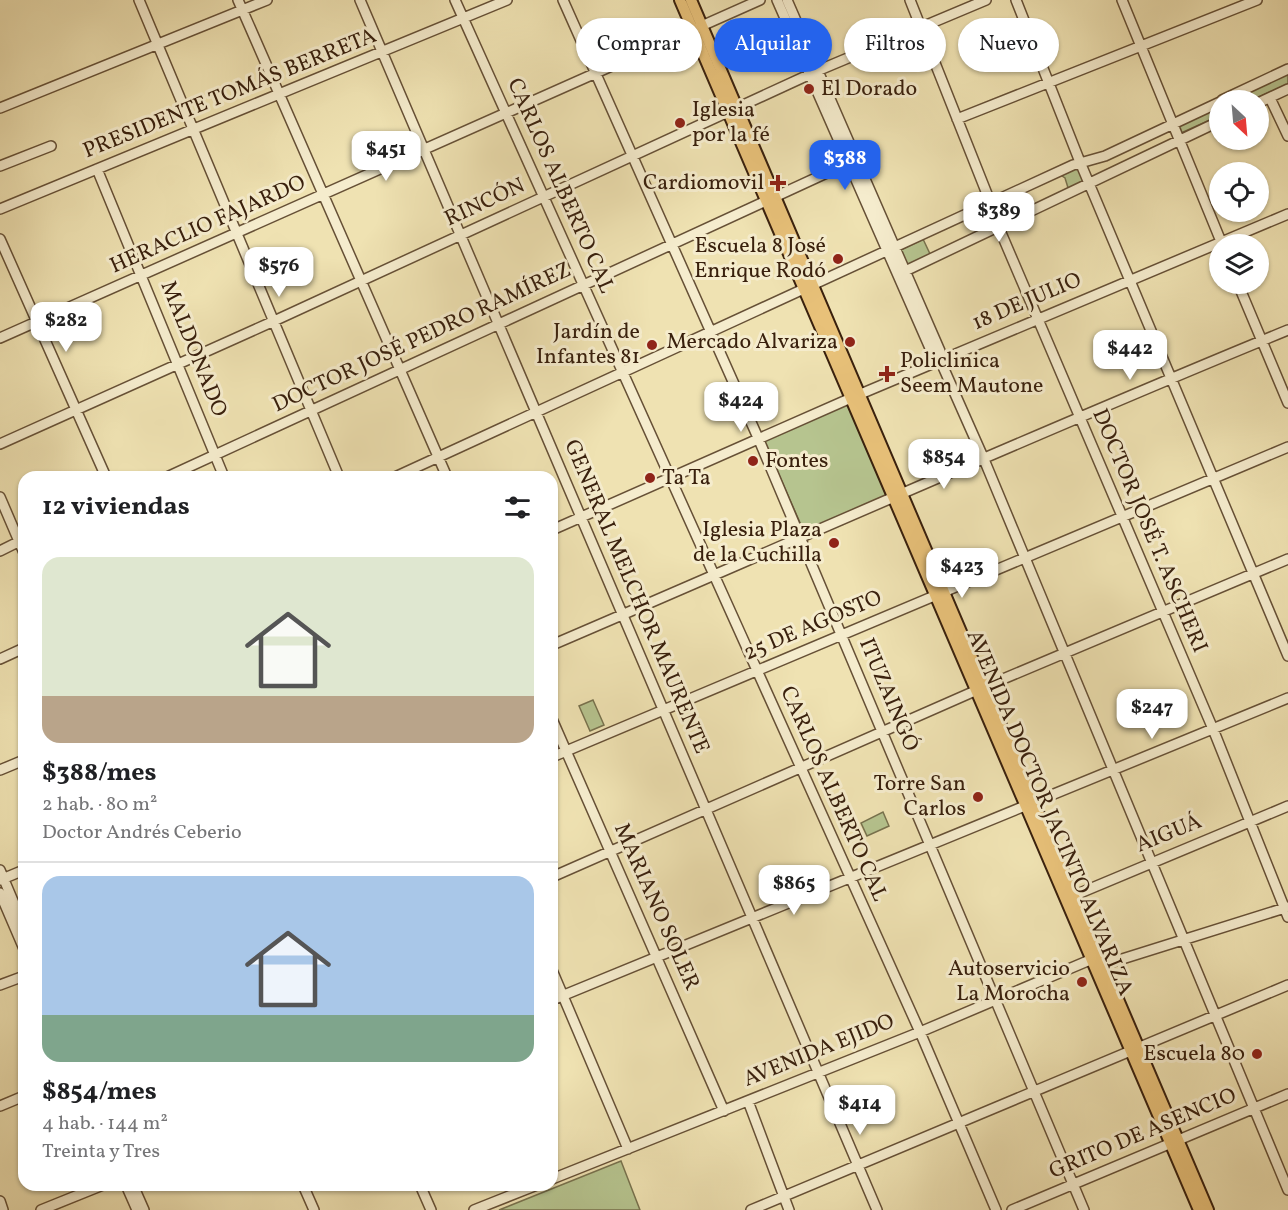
<!DOCTYPE html>
<html lang="es">
<meta charset="utf-8">
<style>
body{margin:0;font-family:Vollkorn,serif;background:#f2f2f2;color:#202124;height:100vh;display:flex;flex-direction:column;font-size:22px;white-space:nowrap}
*{box-sizing:border-box;margin:0}
p{font-size:20px;color:#757577}
.icon{flex:none;width:33px;height:33px;fill:none;stroke:currentColor;stroke-width:2;stroke-linecap:round;stroke-linejoin:round}
.map{position:relative;flex:1;overflow:hidden}
.details{position:absolute;left:18px;top:471px;width:540px;height:720px;display:flex;flex-direction:column;background:#fff;border-radius:18px;box-shadow:0 2px 4px #0004}
.details>*{flex:none}
.top-card{position:absolute;left:576px;top:18px;width:570px;height:54px;display:flex;gap:12px}
.needle{width:39px;rotate:154deg}
.fabs{position:absolute;left:1209px;top:90px;display:grid;gap:12px}
.fabs a{display:grid;place-items:center;width:60px;height:60px;border-radius:50%;background:#fff;box-shadow:0 2px 4px #0004;font-size:30px}
.price{position:absolute;translate:-50% -51px;padding:0 14px;border-radius:12px;background:#fff;color:#222;font-size:20px;line-height:39px;filter:drop-shadow(0 2px 3px #0008)}
.price::after{content:'';position:absolute;left:50%;top:36px;width:18px;height:14px;margin-left:-9px;background:inherit;clip-path:polygon(0 0,100% 0,50% 100%)}
.price.current{background:#2563eb;color:#fff}
ul{padding:0;list-style:none}
li{display:grid;align-content:center;gap:12px;height:318px;padding:0 24px}
li+li{border-top:2px solid #e0e0e0}
li span{display:grid;place-items:center;height:186px;border-radius:18px;color:#555}
li>.icon{margin-inline-start:auto}
span .icon{width:108px;height:108px;fill:#fffc;stroke-width:1}
li b{font-size:26px}
h2{display:flex;justify-content:space-between;align-items:center;height:72px;padding:0 24px;font-size:26px}
.chip{padding:0 21px;border-radius:27px;background:#fff;box-shadow:0 2px 4px #0004;font-size:21px;line-height:54px}
.chip.current{background:#2563eb;color:#fff}
.map>svg:first-child{display:block}
.green{fill:#b6c48f;stroke:#78724e;stroke-width:1.5}
.lines{fill:none;stroke-linecap:round;stroke-linejoin:round}
.minor-casing{stroke:#665036;stroke-width:12}
.major-casing{stroke:#39200d;stroke-width:14}
.minor{stroke:#f5eccd;stroke-width:9}
.major{stroke:#e8c179;stroke-width:10}
.poi-dot{fill:#8f2418;stroke:#f5eccd;stroke-width:2}
.labels{text-anchor:middle;dominant-baseline:central;stroke-width:6;stroke-linejoin:round;paint-order:stroke}
.poi-label{font-size:22px;fill:#39200d;stroke:#f5eccd;text-anchor:end}
.street-label{font-size:22px;fill:#39200d;stroke:#f5eccd}
</style>
<div class="map">
<svg width="1288" height="1210" viewBox="0 0 1288 1210">
<rect width="100%" height="100%" fill="#efe2b2"/>
<filter id="stains"><feTurbulence type="fractalNoise" baseFrequency=".00333" numOctaves="4"/><feColorMatrix values="0 0 0 0 .2 0 0 0 0 .09 0 0 0 0 .02 0 0 0 .5 -.17"/></filter>
<radialGradient id="worn" r=".72"><stop offset=".6" stop-color="#630" stop-opacity="0"/><stop offset="1" stop-color="#630" stop-opacity=".3"/></radialGradient>
<path class="green" d="M1288,74V84L1252,100H1232Z
M1219,107V116L1181,133L1180,125Z
M1078,167L1083,180L1069,191L1065,178L1059,174Z
M923,239L931,256L907,268L901,250Z
M848,403L889,498L805,534L764,441Z
M593,700L604,725L590,731L579,706Z
M883,812L889,826L867,836L861,823Z
M621,1161L640,1210H499Z"/>
<g class="lines">
<g class="minor-casing">
<path id="minor" d="M139,0L339,477
M238,0L447,477
M360,0L877,1210
M455,0L920,1032L996,1210
M563,0L759,440L1084,1210
M777,0L933,355L940,360
M787,0L940,351V360L983,457L1288,1190
M910,0L991,204
M1016,0L1080,162L1288,656
M1122,0L1222,244
M1270,98L1288,136
M1222,100L1288,69
M1258,103L1288,89
M0,108L267,0
M957,119L1257,0
M0,166L51,146
M97,169L224,477
M0,209L507,0
M999,228L1213,729L1288,917
M0,239L106,477
M901,273L1220,121
M1238,284L1288,403
M0,338L760,0
M0,444L274,321L817,71L986,0
M167,477L857,159
M395,477L1073,165L1105,156L1220,102
M0,497L24,553
M552,530L851,398L1288,214
M0,551L22,540
M552,645C797,540 1041,431 1288,330
M0,659L24,648
M552,719L724,1111
M552,757L1288,447
M0,770L24,760
M0,870L24,927
M552,877L984,687L1288,559
M0,880L24,870
M0,893L24,949
M1068,898L1288,806
M1103,965L1288,907
M552,970L628,1149
M0,985L24,976
M552,1000L1288,698
M748,1101L789,1210
M0,1106L24,1096
M552,1179L920,1032L1097,957
M126,1185L137,1210
M133,1185L144,1210
M303,1185L314,1210
M420,1185L431,1210
M0,1201L3,1210
M41,1210L103,1185
M474,1210L537,1185
M751,1210L1288,985
M1012,1210L1288,1094"/>
</g>
<g class="major-casing">
<path id="major" d="M680,0L1199,1210
M691,0L1208,1210"/>
</g>
<use href="#minor" class="minor"/>
<use href="#major" class="major"/>
</g>
<g class="poi-dot">
<circle cx="809" cy="89" r="6"/>
<circle cx="680" cy="123" r="6"/>
<path d="M775 174h6v6h6v6h-6v6h-6v-6h-6v-6h6z"/>
<circle cx="838" cy="259" r="6"/>
<circle cx="850" cy="342" r="6"/>
<circle cx="652" cy="345" r="6"/>
<path d="M884 365h6v6h6v6h-6v6h-6v-6h-6v-6h6z"/>
<circle cx="753" cy="461" r="6"/>
<circle cx="650" cy="478" r="6"/>
<circle cx="834" cy="543" r="6"/>
<circle cx="978" cy="797" r="6"/>
<circle cx="1082" cy="982" r="6"/>
<circle cx="1257" cy="1054" r="6"/>
</g>
<g class="labels">
<g class="poi-label">
<text x="821" y="89" text-anchor="start">El Dorado</text>
<text x="692" y="110" text-anchor="start">Iglesia<tspan x="692" dy="25">por la fé</tspan></text>
<text x="764" y="183">Cardiomovil</text>
<text x="826" y="246">Escuela 8 José<tspan x="826" dy="25">Enrique Rodó</tspan></text>
<text x="640" y="332">Jardín de<tspan x="640" dy="25">Infantes 81</tspan></text>
<text x="838" y="342">Mercado Alvariza</text>
<text x="900" y="361" text-anchor="start">Policlinica<tspan x="900" dy="25">Seem Mautone</tspan></text>
<text x="765" y="461" text-anchor="start">Fontes</text>
<text x="662" y="478" text-anchor="start">Ta Ta</text>
<text x="822" y="530">Iglesia Plaza<tspan x="822" dy="25">de la Cuchilla</tspan></text>
<text x="966" y="784">Torre San<tspan x="966" dy="25">Carlos</tspan></text>
<text x="1070" y="969">Autoservicio<tspan x="1070" dy="25">La Morocha</tspan></text>
<text x="1245" y="1054">Escuela 80</text>
</g>
<g class="street-label">
<text transform="translate(230 94) rotate(-22)">PRESIDENTE TOMÁS BERRETA</text>
<text transform="translate(560 186) rotate(66)">CARLOS ALBERTO CAL</text>
<text transform="translate(485 203) rotate(-25)">RINCÓN</text>
<text transform="translate(208 225) rotate(-24)">HERACLIO FAJARDO</text>
<text transform="translate(1027 302) rotate(-23)">18 DE JULIO</text>
<text transform="translate(422 338) rotate(-25)">DOCTOR JOSÉ PEDRO RAMÍREZ</text>
<text transform="translate(193 349) rotate(68)">MALDONADO</text>
<text transform="translate(1149 531) rotate(67)">DOCTOR JOSÉ T. ASCHERI</text>
<text transform="translate(636 597) rotate(67)">GENERAL MELCHOR MAURENTE</text>
<text transform="translate(813 626) rotate(-23)">25 DE AGOSTO</text>
<text transform="translate(888 695) rotate(67)">ITUZAINGÓ</text>
<text transform="translate(833 794) rotate(66)">CARLOS ALBERTO CAL</text>
<text transform="translate(1049 813) rotate(67)">AVENIDA DOCTOR JACINTO ALVARIZA</text>
<text transform="translate(1169 834) rotate(-22)">AIGUÁ</text>
<text transform="translate(656 907) rotate(66)">MARIANO SOLER</text>
<text transform="translate(819 1051) rotate(-22)">AVENIDA EJIDO</text>
<text transform="translate(1143 1134) rotate(-23)">GRITO DE ASENCIO</text>
</g>
</g>
<rect width="100%" height="100%" filter="url(#stains)"/>
<rect width="100%" height="100%" fill="url(#worn)"/>
</svg>
<div class="fabs">
<a><svg class="needle" viewBox="-14 -14 28 28"><path d="M0-13l5 13h-10z" fill="#e53935"/><path d="M0 13l5-13h-10z" fill="#757577"/></svg></a>
<a><svg class="icon" aria-label="locate" viewBox="0 0 24 24"><circle cx="12" cy="12" r="6"/><path d="M12 2v4M12 18v4M2 12h4M18 12h4"/></svg></a>
<a><svg class="icon" aria-label="layers" viewBox="0 0 24 24"><path d="M12 4l9 5-9 5-9-5zM3 14l9 5 9-5"/></svg></a>
</div>
<b class="price" style="left:386px;top:182px">$451</b>
<b class="price current" style="left:845px;top:191px">$388</b>
<b class="price" style="left:999px;top:243px">$389</b>
<b class="price" style="left:279px;top:298px">$576</b>
<b class="price" style="left:66px;top:353px">$282</b>
<b class="price" style="left:1130px;top:381px">$442</b>
<b class="price" style="left:741px;top:433px">$424</b>
<b class="price" style="left:944px;top:490px">$854</b>
<b class="price" style="left:962px;top:599px">$423</b>
<b class="price" style="left:1152px;top:740px">$247</b>
<b class="price" style="left:794px;top:916px">$865</b>
<b class="price" style="left:860px;top:1136px">$414</b>
<div class="top-card">
<a class="chip">Comprar</a>
<a class="chip current">Alquilar</a>
<a class="chip">Filtros</a>
<a class="chip">Nuevo</a>
</div>
<section class="details">
<h2>12 viviendas<svg class="icon" aria-label="filters" viewBox="0 0 24 24"><path d="M4 7h16M4 17h16"/><circle cx="9" cy="7" r="2"/><circle cx="15" cy="17" r="2"/></svg></h2>
<ul>
<li><span style="background:linear-gradient(#dfe7d0 75%,#b9a48a 0)"><svg class="icon" aria-label="home" viewBox="0 0 24 24"><path d="M3 11l9-7 9 7M6 9v11h12V9"/></svg></span><div><b>$388/mes</b><p>2 hab. · 80 m²</p><p>Doctor Andrés Ceberio</p></div></li>
<li><span style="background:linear-gradient(#a9c7e8 75%,#7fa58c 0)"><svg class="icon" aria-label="home" viewBox="0 0 24 24"><path d="M3 11l9-7 9 7M6 9v11h12V9"/></svg></span><div><b>$854/mes</b><p>4 hab. · 144 m²</p><p>Treinta y Tres</p></div></li>
</ul>
</section>
</div>
